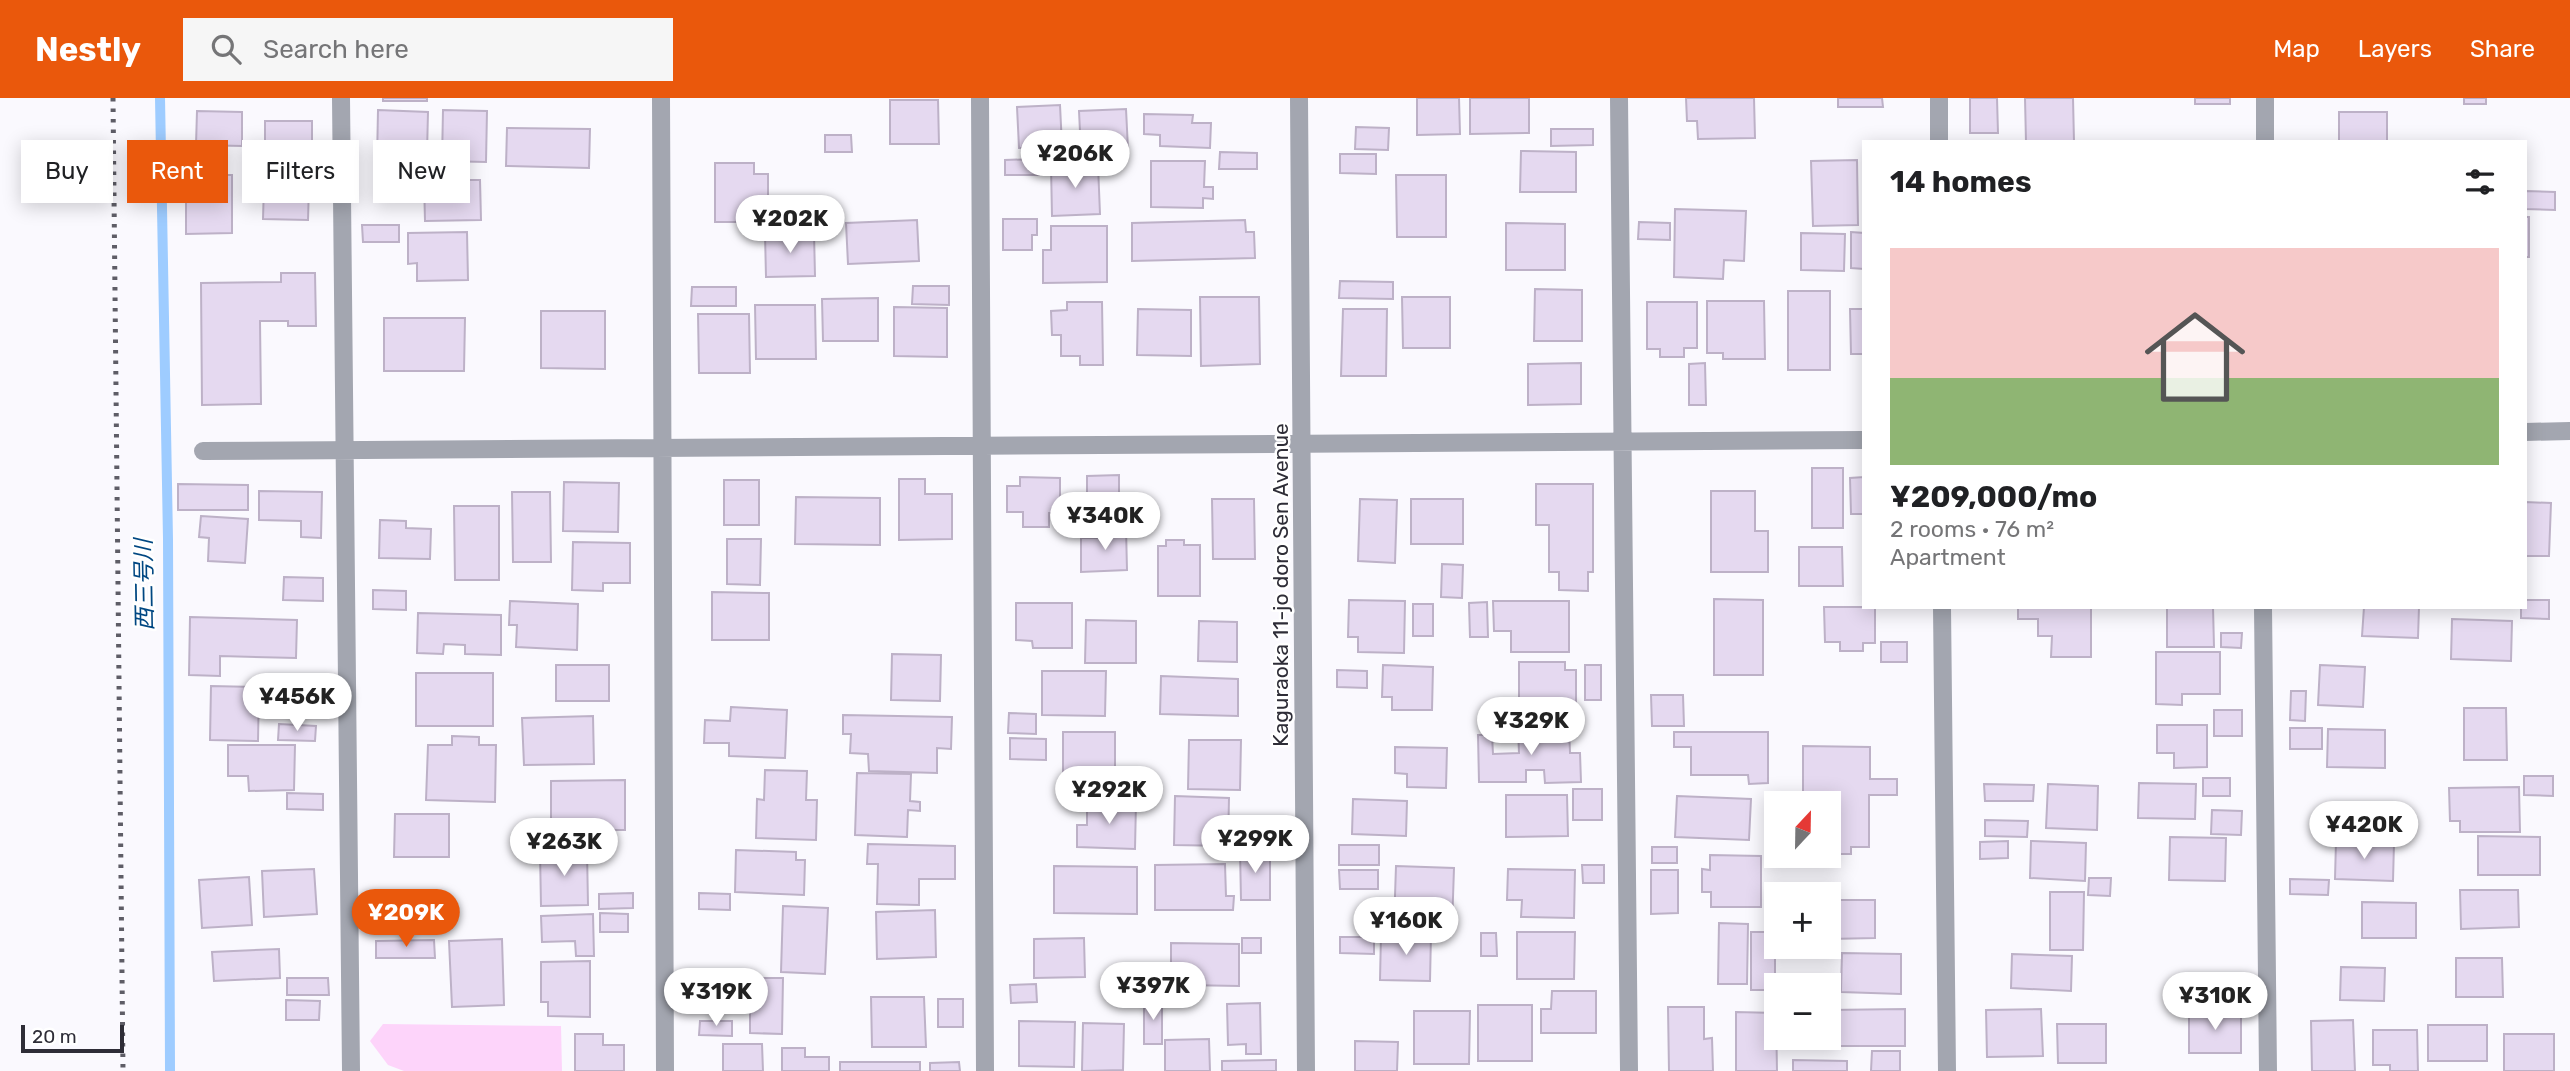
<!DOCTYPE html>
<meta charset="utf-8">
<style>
body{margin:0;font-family:Rubik,"Noto Sans JP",sans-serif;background:#f6f6f6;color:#202124;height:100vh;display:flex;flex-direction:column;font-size:26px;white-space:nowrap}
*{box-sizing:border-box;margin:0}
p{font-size:23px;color:#757577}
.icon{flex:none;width:38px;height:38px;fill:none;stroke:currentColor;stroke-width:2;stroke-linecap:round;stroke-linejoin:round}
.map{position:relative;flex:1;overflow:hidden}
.details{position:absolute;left:1862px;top:42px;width:665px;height:469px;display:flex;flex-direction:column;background:#fff;border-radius:0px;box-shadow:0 4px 18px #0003}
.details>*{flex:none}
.hud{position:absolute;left:21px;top:42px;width:665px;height:63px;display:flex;gap:14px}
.needle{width:46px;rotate:22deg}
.buttons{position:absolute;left:1764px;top:693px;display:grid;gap:14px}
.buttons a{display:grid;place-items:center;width:77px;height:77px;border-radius:0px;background:#fff;box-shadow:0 4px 18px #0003;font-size:35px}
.scale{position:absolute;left:21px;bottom:18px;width:103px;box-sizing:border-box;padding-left:7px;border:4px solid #2e2d37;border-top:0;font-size:19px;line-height:24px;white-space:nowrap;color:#2e2d37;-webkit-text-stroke:5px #fff;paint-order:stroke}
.price{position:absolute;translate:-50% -60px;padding:0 16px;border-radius:24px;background:#fff;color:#222;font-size:23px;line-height:46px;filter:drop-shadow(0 2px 4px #0008)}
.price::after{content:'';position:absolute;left:50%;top:42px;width:21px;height:16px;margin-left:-10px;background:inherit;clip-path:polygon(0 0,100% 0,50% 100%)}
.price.current{background:#ea580c;color:#fff}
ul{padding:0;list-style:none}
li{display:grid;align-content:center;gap:14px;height:371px;padding:0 28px}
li+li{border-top:2px solid #e0e0e0}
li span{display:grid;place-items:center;height:217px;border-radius:0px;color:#555}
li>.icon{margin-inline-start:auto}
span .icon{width:126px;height:126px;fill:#fffc;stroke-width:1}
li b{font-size:30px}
h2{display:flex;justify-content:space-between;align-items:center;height:84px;padding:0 28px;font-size:30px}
.tag{padding:0 24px;border-radius:0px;background:#fff;box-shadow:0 4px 18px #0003;font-size:24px;line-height:63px}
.tag.current{background:#ea580c;color:#fff}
header{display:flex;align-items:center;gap:42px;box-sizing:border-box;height:98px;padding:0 35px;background:#ea580c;color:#fff}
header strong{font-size:33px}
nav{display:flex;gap:38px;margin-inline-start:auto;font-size:24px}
.search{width:490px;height:63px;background:#f6f6f6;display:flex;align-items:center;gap:18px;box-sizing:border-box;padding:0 24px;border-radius:0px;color:#757577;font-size:26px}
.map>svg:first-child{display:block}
.green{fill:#fdd4fa}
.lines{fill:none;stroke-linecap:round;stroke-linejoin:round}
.stream{stroke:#9eccff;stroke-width:10}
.building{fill:#e5d9f0;stroke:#bdb1c7;stroke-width:2}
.minor{stroke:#a3a6b0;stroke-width:18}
.rail{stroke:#5e5d66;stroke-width:5;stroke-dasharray:3.5 7;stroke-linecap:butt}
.labels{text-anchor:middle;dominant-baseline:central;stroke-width:5;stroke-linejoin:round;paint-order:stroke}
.street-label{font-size:21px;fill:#2e2d37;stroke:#fff}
.water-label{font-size:23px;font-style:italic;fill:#004782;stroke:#fff}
</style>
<header>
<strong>Nestly</strong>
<div class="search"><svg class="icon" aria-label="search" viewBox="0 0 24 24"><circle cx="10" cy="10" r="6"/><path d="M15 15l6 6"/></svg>Search here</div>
<nav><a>Map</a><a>Layers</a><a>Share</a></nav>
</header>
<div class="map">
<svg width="2570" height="973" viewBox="0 0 2570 973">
<rect width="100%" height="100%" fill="#faf9fe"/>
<path class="green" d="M383,926L561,928L562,973H404L388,967L370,943Z"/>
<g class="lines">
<path class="stream" d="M160,0L168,441L170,973"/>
</g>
<path class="building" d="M383,0H427V3H383Z
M1417,0H1459L1460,36L1417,37Z
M1470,0H1529V35L1470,36Z
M1686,0H1754L1755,40L1698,41L1697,23H1687Z
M1838,0H1882L1883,9H1838Z
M1970,0H1997L1998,35H1970Z
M2025,0H2073L2074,44H2026Z
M2195,0H2230V6H2195Z
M2464,0H2486V6H2464Z
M890,2H938L939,46H890Z
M1060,7L1062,48L1019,50L1017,9Z
M1126,11L1128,51L1081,54L1079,13Z
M378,12L428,14L427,55L392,54V63H377Z
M443,12L487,13L486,64L442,63Z
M197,13L242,14V48L196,47Z
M2339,14H2387V44H2339Z
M1144,16L1193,17L1192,25H1211L1210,50L1160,48V37L1144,36Z
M265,23H312V65H265Z
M1356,29L1389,30L1388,52L1355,51Z
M507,30L590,31L589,70L506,68Z
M1551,31H1593V47L1551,48Z
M825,37H851L852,54H825Z
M1521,53L1576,54V94H1520Z
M1220,54L1257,55V71H1219Z
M1340,56H1376V76L1340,75Z
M1039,61V77H1005V62Z
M1857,62L1858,127L1813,128L1811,63Z
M1151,63H1205L1204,89H1213V101L1203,100V110L1151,109Z
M715,65H754V76H768V124H715Z
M1098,67L1100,116L1052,118L1051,68Z
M186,77H232V135L186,136Z
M1396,77H1446V139H1397Z
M424,82H480L481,122L425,123Z
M264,86L309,88L308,122L263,121Z
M2525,93L2555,94V112L2525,111Z
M1675,111L1746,113L1744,163L1724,162L1723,181L1674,179Z
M2525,119H2529V159H2525Z
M1003,121H1037V137H1032V152H1003Z
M917,122L919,163L848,166L846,125Z
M1245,122L1246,134H1254L1255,160L1132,163V125Z
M1639,124L1670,125V142L1638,141Z
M1506,125L1565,126V172H1506Z
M362,127H399V144H363Z
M1051,128H1107V184L1043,185V152H1051Z
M467,134L468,182L417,183V165L408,166V135Z
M1851,134L1864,135V171L1851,170Z
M814,135L815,178L766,179L765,136Z
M1801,135L1845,136L1844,173L1801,172Z
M281,175H315L316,228H288V223H260L261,306L202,307L201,185L281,184Z
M1340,183L1393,184V201L1339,200Z
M913,188H949V207L912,206Z
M692,189H736V208H691Z
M1535,191L1582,192V243H1534Z
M1788,193H1830V272H1788Z
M1200,199H1259L1260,266L1201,268Z
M1402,199H1450V250H1403Z
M878,200V243H823L822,201Z
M1707,203H1764L1765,261H1723V255H1707Z
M1067,204H1102L1103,267H1080V258H1061V237H1052L1051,213L1067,212Z
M1647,204H1697V250H1684V259H1660V251H1647Z
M755,207H815L816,261H756Z
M894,209L947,210V259L894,258Z
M1138,211L1191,212V258L1137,257Z
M1343,211H1387L1386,278H1341Z
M1850,211H1864V256H1851Z
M541,213H605V271L541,270Z
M698,216H749L750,275H699Z
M384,220H465L464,273H384Z
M1581,265V306L1528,307V266Z
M1705,265L1706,307H1689V266Z
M1812,370H1843V430H1812Z
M1119,377V403L1087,404V378Z
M1020,379L1060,380V415H1049V429H1023V414H1007V388H1020Z
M1864,379V416H1851L1850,380Z
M899,381H925V396H952V441L899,442Z
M724,382H759V427H724Z
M564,384L619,385L618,434L563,433Z
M178,386L248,387V412H178Z
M1536,386H1593V474H1588V493L1559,492V474H1549V427H1536Z
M259,393L322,394L321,440L301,439V423L259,422Z
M1711,393H1755V433H1768V474H1711Z
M512,394H550L551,464H513Z
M796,399L880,400V447L795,446Z
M1212,401H1254L1255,461H1213Z
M1360,401L1397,402L1395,465L1358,463Z
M1411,401H1463V446H1411Z
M2525,404L2551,405L2549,458H2525Z
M454,408H499V482H455Z
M201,418L248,421L245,465L208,463L209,440L199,439Z
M380,422L406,423V430L431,431L430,461L379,460Z
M1105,430H1126L1127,472L1081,474V440H1105Z
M727,441H761L760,487L727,486Z
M1166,442H1184V447H1200V498H1158V448H1166Z
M573,444L630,445V485H603V493L572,492Z
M1799,449H1842L1843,488H1799Z
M1442,466L1463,467L1462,500L1441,499Z
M284,479L323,480V503L283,502Z
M373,492L406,493V512L373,511Z
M712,494L769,495V542H712Z
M1714,501L1763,502V577H1714Z
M1349,502L1405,503L1404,555L1358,554V539H1348Z
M2525,502H2549V521L2521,520V509H2525Z
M510,503L578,506L577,552L516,549L517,527H509Z
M1493,503H1569V554H1511V533H1494Z
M1487,504L1488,539H1470L1469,505Z
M1016,505H1072V550H1033L1032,543L1016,542Z
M1413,506H1433V538H1413Z
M1824,509H1875V545H1863V553H1840V544H1825Z
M2018,509H2091V559H2051L2052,538H2038V521H2018Z
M2167,509H2213L2214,549H2167Z
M2364,509H2419L2418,540L2362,538Z
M418,515L501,517V557L465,556V547L444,546L443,556L417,555Z
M190,519L297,522L296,560L220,558V578L189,577Z
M2452,521L2512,523L2511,563L2451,561Z
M1086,522L1136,523V565H1085Z
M1199,523L1237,524V564L1198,563Z
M2221,535H2242L2241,550L2221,549Z
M1881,544H1907V564H1881Z
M2156,554H2220V596H2182V607L2156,606Z
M892,556L941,557L940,603L891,602Z
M1519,564H1565V572H1576V614H1519Z
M556,567H609V603H556Z
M1383,567L1433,569L1432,612H1392V599H1382Z
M1585,567H1601V602H1585Z
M2320,567L2365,569L2363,609L2318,607Z
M1337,572L1367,573V590L1337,589Z
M1042,573H1106L1105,618L1042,617Z
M416,575H493V628H416Z
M1161,578L1238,581V618L1160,616Z
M211,588L259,589L258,643L210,642Z
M2291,593H2306L2305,623L2290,622Z
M1651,597H1683L1684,628H1652Z
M731,609L787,612L785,660L729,658V645H704L705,622L730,623Z
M2464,610H2506L2507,662H2464Z
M2214,612H2242V638H2214Z
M1009,615L1036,616V636L1008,635Z
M843,617L952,619L951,651L937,650V675L869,673L868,656L850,655L851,636H843Z
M593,618L594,666L524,667L522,620Z
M279,626L316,628L315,643L278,642Z
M2157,627H2207V669L2174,670V655H2157Z
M1569,628L1570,655H1580L1581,684L1545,685L1544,672H1526V684H1479L1478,637H1492L1493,656L1519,655L1518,629Z
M2290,630H2322V651H2290Z
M2328,631L2385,632V670L2327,669Z
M1063,634H1115V694L1063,693Z
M1674,634H1768V685L1749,686L1748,677H1691V649H1674Z
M452,638L479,639V647H496L495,704L426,702L428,647H452Z
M1010,640L1046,641V662L1010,661Z
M1189,642H1241L1240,692L1188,691Z
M228,647H295L294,692L249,693L248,678H228Z
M1803,648L1870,649V681H1897V697H1869V749H1851V756H1829V705H1803Z
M1395,649L1447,650L1446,690L1407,689V676L1395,675Z
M765,672L807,673L806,702H817L816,742L756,740L757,701L764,702Z
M857,675L911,676L910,703L920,704V713L908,712L907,739L855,737Z
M2524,678H2553V698L2524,697Z
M2203,680H2230V698H2203Z
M625,682V732H551V683Z
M2139,685L2196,686L2195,721L2138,720Z
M1984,686L2034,687L2033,703H1985Z
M2048,686L2098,688L2097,732L2046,730Z
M2519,689L2520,734H2460V723H2450L2449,690Z
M1573,691H1602V722H1573Z
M287,695L323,696V712L287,711Z
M1506,697H1567L1568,738L1506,739Z
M1175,698L1229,700L1228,748L1174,747Z
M1677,698L1751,701L1749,742L1675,739Z
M1353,701L1407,703L1406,738L1352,736Z
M1100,703L1136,704L1135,751L1077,749V727H1087V709L1099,710Z
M2212,712L2242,713L2241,737L2211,736Z
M395,716H449V759H394Z
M1985,722L2028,723L2027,739L1985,738Z
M2478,738L2540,739V777H2478Z
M2170,739L2226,740L2225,783L2169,782Z
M2008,743V760L1980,761V744Z
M2031,743L2086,745L2085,783L2030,780Z
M2336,743L2394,745L2393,783L2335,781Z
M868,746L955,748V781H919V807L877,806L878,766H867Z
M1339,747H1379V767H1339Z
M1652,749H1677V765H1652Z
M736,752L796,754V762H805L804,797L735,794Z
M1240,752H1270V802H1241Z
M587,753L588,807L541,808L540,754Z
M1710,757L1761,758V809H1711V794H1702V771L1710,772Z
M1225,766L1226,798H1234L1233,812H1155V767Z
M1582,767H1604V785H1583Z
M1054,768L1137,769V816L1054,815Z
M1396,768L1454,770L1452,829L1394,828Z
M314,771L317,816L264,819L262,773Z
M1508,771L1575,772L1574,820L1521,819L1522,802H1507Z
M1339,772H1378V791H1340Z
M1651,772H1678V815L1651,816Z
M249,779L252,827L202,830L199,782Z
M2089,780H2111L2110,798L2088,797Z
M2290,781L2329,782L2328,797L2290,796Z
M2460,792H2518L2519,829L2461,831Z
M2050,794H2084L2083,852H2050Z
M633,795V810L599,811V796Z
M699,795L730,796V812L699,811Z
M1829,802H1875V840L1829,841Z
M2362,804L2416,805V840H2362Z
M783,808L828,810L825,876L781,874Z
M935,812L936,859L877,861L876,814Z
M600,815L628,816V834H600Z
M593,816L594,858H576L575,843L542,844L541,818Z
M1719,825L1748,826L1747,886H1718Z
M1517,834H1575L1574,881H1517Z
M1751,834H1775V892H1751Z
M1481,835H1496L1497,858H1481Z
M1381,836H1431L1430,883L1380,882Z
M1340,839H1374V856L1340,855Z
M1084,840L1085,879L1034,880V841Z
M1242,840H1261V855H1242Z
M502,841L504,907L452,909L449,843Z
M434,842L435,860H376V843Z
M1171,845L1239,846V888L1184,887L1185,878H1171Z
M279,851L280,880L214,883L212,854Z
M1842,855L1901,856V896L1841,894Z
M2012,856L2072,858L2071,893L2011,890Z
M2456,860H2502L2503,899H2456Z
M590,863V919L548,918V904H541V864Z
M2341,869L2385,870L2384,903L2340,902Z
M287,880H328L329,897H287Z
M750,880H783L782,936L750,935Z
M1036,886L1037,904L1011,905L1010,887Z
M1552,893H1596V935H1541V911H1551Z
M871,899H924L926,949H872Z
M938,901H963V929H938Z
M286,902L320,903L319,922H286Z
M1162,902V946H1144V903Z
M1260,905L1261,956H1246V946L1228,947L1227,906Z
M1478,907H1532V963H1478Z
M1668,909H1704V941L1712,940L1713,973H1669Z
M1905,911V948H1823V940H1829V912Z
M2041,911L2043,958L1987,959L1986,912Z
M1414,913H1470L1469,966H1414Z
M2189,913L2241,914V955H2189Z
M1736,914L1776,915L1777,973H1736Z
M2353,922L2355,973H2312L2311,923Z
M700,923H732V938L699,937Z
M1019,923L1075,924L1074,969L1019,968Z
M1083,925L1124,926L1123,972L1082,973Z
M2057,926H2106V965H2058Z
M2428,927H2487V963H2428Z
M2373,932H2417L2418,973H2390V967H2373Z
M575,936H603V947H624V973H575Z
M2504,936H2554V973H2504Z
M1209,941L1210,973H1165V942Z
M1355,943L1398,944L1397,973H1355Z
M723,946H762L763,973H723Z
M782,950H805V959H829V973H782Z
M1872,953H1900V973H1871Z
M1276,962V973H1222V963Z
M1793,962L1847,963V973H1793Z
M840,964H920V973H840Z
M959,964L960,973H930V965Z"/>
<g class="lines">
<path class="minor" d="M341,0L351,973
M661,0L665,973
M980,0L985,973
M1299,0L1306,973
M1619,0L1629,973
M1939,0V44
M2265,0V44
M2525,334L2570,333
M203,353C756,353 1310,345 1864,342
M1942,509L1947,973
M2263,509L2268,973"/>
<path class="rail" d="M113,0L123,973"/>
</g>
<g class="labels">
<g class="street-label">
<text transform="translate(1280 487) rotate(-90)">Kaguraoka 11-jo doro Sen Avenue</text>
</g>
<g class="water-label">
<text transform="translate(144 487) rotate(-91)">西三号川</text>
</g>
</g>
</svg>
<div class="buttons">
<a><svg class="needle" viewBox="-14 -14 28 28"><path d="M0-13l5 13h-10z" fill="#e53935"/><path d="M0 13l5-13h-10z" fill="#757577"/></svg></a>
<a>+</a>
<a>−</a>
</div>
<div class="scale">20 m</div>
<b class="price" style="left:1075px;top:92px">¥206K</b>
<b class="price" style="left:790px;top:157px">¥202K</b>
<b class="price" style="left:1105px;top:454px">¥340K</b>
<b class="price" style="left:297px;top:635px">¥456K</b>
<b class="price" style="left:1531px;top:659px">¥329K</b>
<b class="price" style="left:1109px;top:728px">¥292K</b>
<b class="price" style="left:2364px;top:763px">¥420K</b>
<b class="price" style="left:1255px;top:777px">¥299K</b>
<b class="price" style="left:564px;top:780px">¥263K</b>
<b class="price current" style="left:406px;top:851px">¥209K</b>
<b class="price" style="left:1406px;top:859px">¥160K</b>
<b class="price" style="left:1153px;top:924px">¥397K</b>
<b class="price" style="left:716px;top:930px">¥319K</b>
<b class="price" style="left:2215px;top:934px">¥310K</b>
<div class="hud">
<a class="tag">Buy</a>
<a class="tag current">Rent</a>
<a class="tag">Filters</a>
<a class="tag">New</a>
</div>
<section class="details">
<h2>14 homes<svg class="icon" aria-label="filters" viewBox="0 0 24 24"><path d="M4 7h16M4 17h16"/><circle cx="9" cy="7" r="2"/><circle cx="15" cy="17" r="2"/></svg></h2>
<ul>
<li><span style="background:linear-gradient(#f6c9c9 60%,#8fb573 0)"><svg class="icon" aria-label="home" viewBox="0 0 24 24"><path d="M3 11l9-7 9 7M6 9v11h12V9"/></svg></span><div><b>¥209,000/mo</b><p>2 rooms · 76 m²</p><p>Apartment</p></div></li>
</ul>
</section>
</div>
